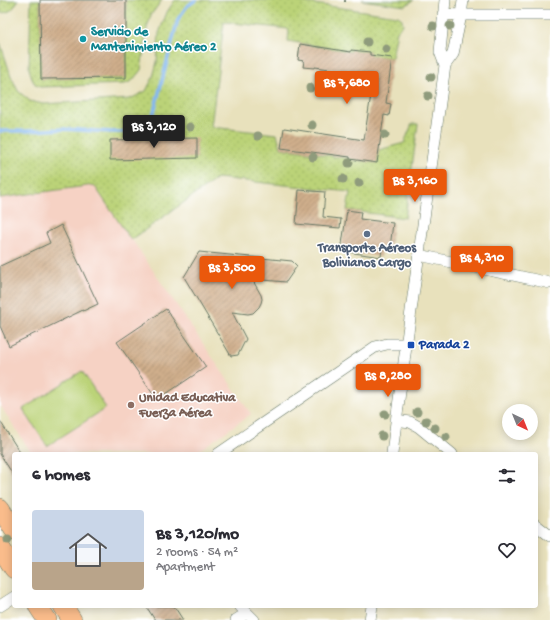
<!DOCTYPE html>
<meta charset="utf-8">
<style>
body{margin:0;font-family:"Gochi Hand",sans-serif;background:#f2f2f3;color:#2b2b33;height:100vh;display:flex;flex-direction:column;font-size:15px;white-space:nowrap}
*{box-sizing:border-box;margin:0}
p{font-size:13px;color:#7c7c81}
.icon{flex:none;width:22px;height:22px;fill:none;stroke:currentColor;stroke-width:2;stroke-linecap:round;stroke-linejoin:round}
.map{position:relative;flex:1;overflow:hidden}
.sheet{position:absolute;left:12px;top:452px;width:526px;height:156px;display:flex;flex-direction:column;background:#fff;border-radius:4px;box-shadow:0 2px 10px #0003}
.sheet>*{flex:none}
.needle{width:26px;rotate:137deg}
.tools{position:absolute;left:502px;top:404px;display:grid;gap:8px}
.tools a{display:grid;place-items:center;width:36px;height:36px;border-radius:50%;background:#fff;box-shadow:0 2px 10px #0003;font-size:20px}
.price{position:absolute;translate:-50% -34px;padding:0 9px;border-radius:4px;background:#ea580c;color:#fff;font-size:13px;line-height:26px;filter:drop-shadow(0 1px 2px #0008)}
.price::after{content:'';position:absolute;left:50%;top:24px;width:12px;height:9px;margin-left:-6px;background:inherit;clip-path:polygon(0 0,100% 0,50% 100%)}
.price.on{background:#222;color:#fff}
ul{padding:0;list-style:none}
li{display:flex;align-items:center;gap:12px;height:100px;padding:0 20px}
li+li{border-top:1px solid #e1e1e2}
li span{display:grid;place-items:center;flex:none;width:112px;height:80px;border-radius:4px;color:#555}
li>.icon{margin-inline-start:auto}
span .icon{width:48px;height:48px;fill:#fffc;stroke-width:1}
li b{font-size:17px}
h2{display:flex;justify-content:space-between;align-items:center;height:48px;padding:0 20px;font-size:17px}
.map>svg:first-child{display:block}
.built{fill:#f6d2c4}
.grass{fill:url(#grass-dots);stroke:#6d8856}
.pitch{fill:#bbd378;stroke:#6d8856}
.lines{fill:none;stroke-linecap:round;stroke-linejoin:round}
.stream{stroke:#83b7f1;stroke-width:3.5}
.building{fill:url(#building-hatch)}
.minor-casing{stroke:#657664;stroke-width:12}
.trunk-casing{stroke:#657664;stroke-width:20}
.path{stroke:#657664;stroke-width:2;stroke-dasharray:3 3;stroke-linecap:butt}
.minor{stroke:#fff;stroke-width:11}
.trunk{stroke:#fabc8b;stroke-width:19}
.tree{fill:#8f9b7b}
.culture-dot{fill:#0f9aa8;stroke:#fff;stroke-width:1.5}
.service-dot{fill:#5c6f8a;stroke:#fff;stroke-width:1.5}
.transit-dot{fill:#1a4fb4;stroke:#fff;stroke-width:1.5}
.education-dot{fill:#8d6e63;stroke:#fff;stroke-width:1.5}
.labels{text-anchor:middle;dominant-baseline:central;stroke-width:3;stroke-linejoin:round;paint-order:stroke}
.culture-label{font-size:13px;font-weight:bold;fill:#0d838f;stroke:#fff;text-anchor:start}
.service-label{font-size:13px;font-weight:bold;fill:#4e5e75;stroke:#fff}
.transit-label{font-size:13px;font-weight:bold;fill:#164399;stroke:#fff;text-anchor:start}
.education-label{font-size:13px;font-weight:bold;fill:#785e54;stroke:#fff;text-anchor:start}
</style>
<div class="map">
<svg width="550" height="620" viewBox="0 0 550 620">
<defs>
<pattern id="grass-dots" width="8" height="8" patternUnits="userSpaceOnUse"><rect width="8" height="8" fill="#bbd378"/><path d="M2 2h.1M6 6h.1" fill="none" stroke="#a0b668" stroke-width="1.8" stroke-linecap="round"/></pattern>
<pattern id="building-hatch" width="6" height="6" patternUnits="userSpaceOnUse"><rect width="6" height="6" fill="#d0af8c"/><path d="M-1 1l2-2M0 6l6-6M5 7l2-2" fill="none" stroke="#a89073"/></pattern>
</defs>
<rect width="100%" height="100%" fill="#fff"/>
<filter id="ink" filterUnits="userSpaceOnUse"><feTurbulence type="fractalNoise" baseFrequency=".025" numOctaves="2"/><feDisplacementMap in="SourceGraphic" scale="8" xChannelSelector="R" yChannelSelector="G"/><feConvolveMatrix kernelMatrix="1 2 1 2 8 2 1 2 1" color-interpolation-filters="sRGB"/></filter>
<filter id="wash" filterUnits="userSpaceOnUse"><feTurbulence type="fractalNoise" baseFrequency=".012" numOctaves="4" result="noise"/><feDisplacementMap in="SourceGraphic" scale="16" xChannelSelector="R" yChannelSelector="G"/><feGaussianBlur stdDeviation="0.9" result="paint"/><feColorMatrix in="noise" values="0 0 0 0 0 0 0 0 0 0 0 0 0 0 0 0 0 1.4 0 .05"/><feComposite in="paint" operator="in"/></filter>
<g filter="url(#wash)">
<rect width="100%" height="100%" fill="#e8e1bc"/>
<path class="built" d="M94,184L251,414L194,454H32L0,405V198Z"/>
<path class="grass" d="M0,0H18C14,9 10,13 0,13Z
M31,0H40L41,79L126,78V0H162L151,15L147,28L141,70L132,81L125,84L40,87L36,85L33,81L29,69Z
M175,0H287L398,16L402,19L403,25L397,31L392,58L370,55V52L351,50V52L288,41L289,29L224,22L211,127L277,134L281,148L377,163L379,150L404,143L412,124H418L405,218L347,210L350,192L218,178L131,240L94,185L0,198V42L11,76L18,91L30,101L43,104L130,99L146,91L153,77L157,62L159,33L167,12Z
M362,0H414L405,6Z"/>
<path class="pitch" d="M82,371L106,408L47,446L23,409Z"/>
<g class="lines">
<path class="stream" d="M0,131H27L64,129L111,132H145L150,127L178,19L187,6L196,0"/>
</g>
<g id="blocks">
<path class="building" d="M40,0H126V78L41,79Z
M300,44L351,52V50L370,52V55L392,58L386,103L391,104L389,116L384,115L377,163L350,159V157L281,148L284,128L364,140L374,75L315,67V68L303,67L304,61L298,60Z
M197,138V158L110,160V140Z
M299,190L325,192L323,217L341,219L340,228L296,224Z
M347,210L361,212L360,219L393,223L390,248L382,247L381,257L341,251Z
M61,225L98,304L83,311V310L9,346L0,326V266L50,243L46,233Z
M199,252L292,261L297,266L286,282L252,279L261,295L262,299L261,303L259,307L253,313L248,314L232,312L246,339L238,355L231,356L184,277Z
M166,309L206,367L157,400L117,342Z
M0,421L21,454H14V476L0,454Z
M146,606H174L183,620H155Z"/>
</g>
</g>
<g filter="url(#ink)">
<use href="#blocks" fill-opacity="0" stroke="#657664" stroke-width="1"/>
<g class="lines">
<g class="minor-casing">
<path id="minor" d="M443,14L461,15H550
M445,65L453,54L461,15L463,0
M419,255L550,283
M396,420L410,422L419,427L452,454
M218,454L375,347L387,344H406
M392,454C408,324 428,195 445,65L440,52L445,0
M536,525L550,536
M0,606L14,597
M240,606L254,620
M236,620L247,613
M370,620L372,606"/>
</g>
<g class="trunk-casing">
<path id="trunk" d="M0,508L14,530
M0,547L14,569
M38,606L47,620
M63,606L72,620"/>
</g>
<path class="path" d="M345,2V0"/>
<use href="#minor" class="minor"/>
<use href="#trunk" class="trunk"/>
</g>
<g class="tree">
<circle cx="433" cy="26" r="4.5"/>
<circle cx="450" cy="26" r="4.5"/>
<circle cx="367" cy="42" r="4.5"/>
<circle cx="386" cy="49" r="4.5"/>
<circle cx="346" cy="75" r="4.5"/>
<circle cx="431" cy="77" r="4.5"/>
<circle cx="310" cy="88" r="4.5"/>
<circle cx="364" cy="93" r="4.5"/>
<circle cx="428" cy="96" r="4.5"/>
<circle cx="312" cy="125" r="4.5"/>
<circle cx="190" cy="127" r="4.5"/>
<circle cx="385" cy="135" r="4.5"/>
<circle cx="258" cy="136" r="4.5"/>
<circle cx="313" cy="157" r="4.5"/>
<circle cx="349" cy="163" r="4.5"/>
<circle cx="343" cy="179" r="4.5"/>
<circle cx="359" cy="183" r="4.5"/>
<circle cx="388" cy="386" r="4.5"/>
<circle cx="417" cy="412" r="4.5"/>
<circle cx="385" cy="414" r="4.5"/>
<circle cx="426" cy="421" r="4.5"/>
<circle cx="435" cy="428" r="4.5"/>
<circle cx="382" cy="436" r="4.5"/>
<circle cx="446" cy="437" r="4.5"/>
<circle cx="8" cy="540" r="4.5"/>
</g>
</g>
<circle class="culture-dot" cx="83" cy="39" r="4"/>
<circle class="service-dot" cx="367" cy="234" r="4"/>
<rect class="transit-dot" x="407" y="341" width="8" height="8" rx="2"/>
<circle class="education-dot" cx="131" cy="405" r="4"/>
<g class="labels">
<g class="culture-label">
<text x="91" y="32">Servicio de<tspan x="91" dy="15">Mantenimiento Aéreo 2</tspan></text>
</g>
<g class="service-label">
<text x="367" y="248">Transporte Aéreos<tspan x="367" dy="15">Bolivianos Cargo</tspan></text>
</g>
<g class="transit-label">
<text x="419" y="345">Parada 2</text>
</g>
<g class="education-label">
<text x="139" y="398">Unidad Educativa<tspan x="139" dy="15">Fuerza Aérea</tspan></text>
</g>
</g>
</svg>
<div class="tools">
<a><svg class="needle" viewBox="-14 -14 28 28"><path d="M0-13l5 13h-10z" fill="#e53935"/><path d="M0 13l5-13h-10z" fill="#7c7c81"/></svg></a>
</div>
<b class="price" style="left:347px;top:105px">Bs 7,680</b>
<b class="price on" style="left:154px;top:149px">Bs 3,120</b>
<b class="price" style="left:415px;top:203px">Bs 3,160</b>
<b class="price" style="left:482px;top:280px">Bs 4,310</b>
<b class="price" style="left:232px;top:290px">Bs 3,500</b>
<b class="price" style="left:388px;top:398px">Bs 8,280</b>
<section class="sheet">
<h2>6 homes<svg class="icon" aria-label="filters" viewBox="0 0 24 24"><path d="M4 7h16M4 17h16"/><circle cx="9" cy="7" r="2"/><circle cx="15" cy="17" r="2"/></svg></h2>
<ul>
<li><span style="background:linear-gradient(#c9d6e8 65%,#b9a48a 0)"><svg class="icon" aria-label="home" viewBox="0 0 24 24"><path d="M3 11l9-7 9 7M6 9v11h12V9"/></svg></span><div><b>Bs 3,120/mo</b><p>2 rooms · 54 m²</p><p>Apartment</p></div><svg class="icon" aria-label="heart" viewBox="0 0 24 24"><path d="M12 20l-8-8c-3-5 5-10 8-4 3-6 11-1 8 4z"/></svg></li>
</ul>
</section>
</div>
